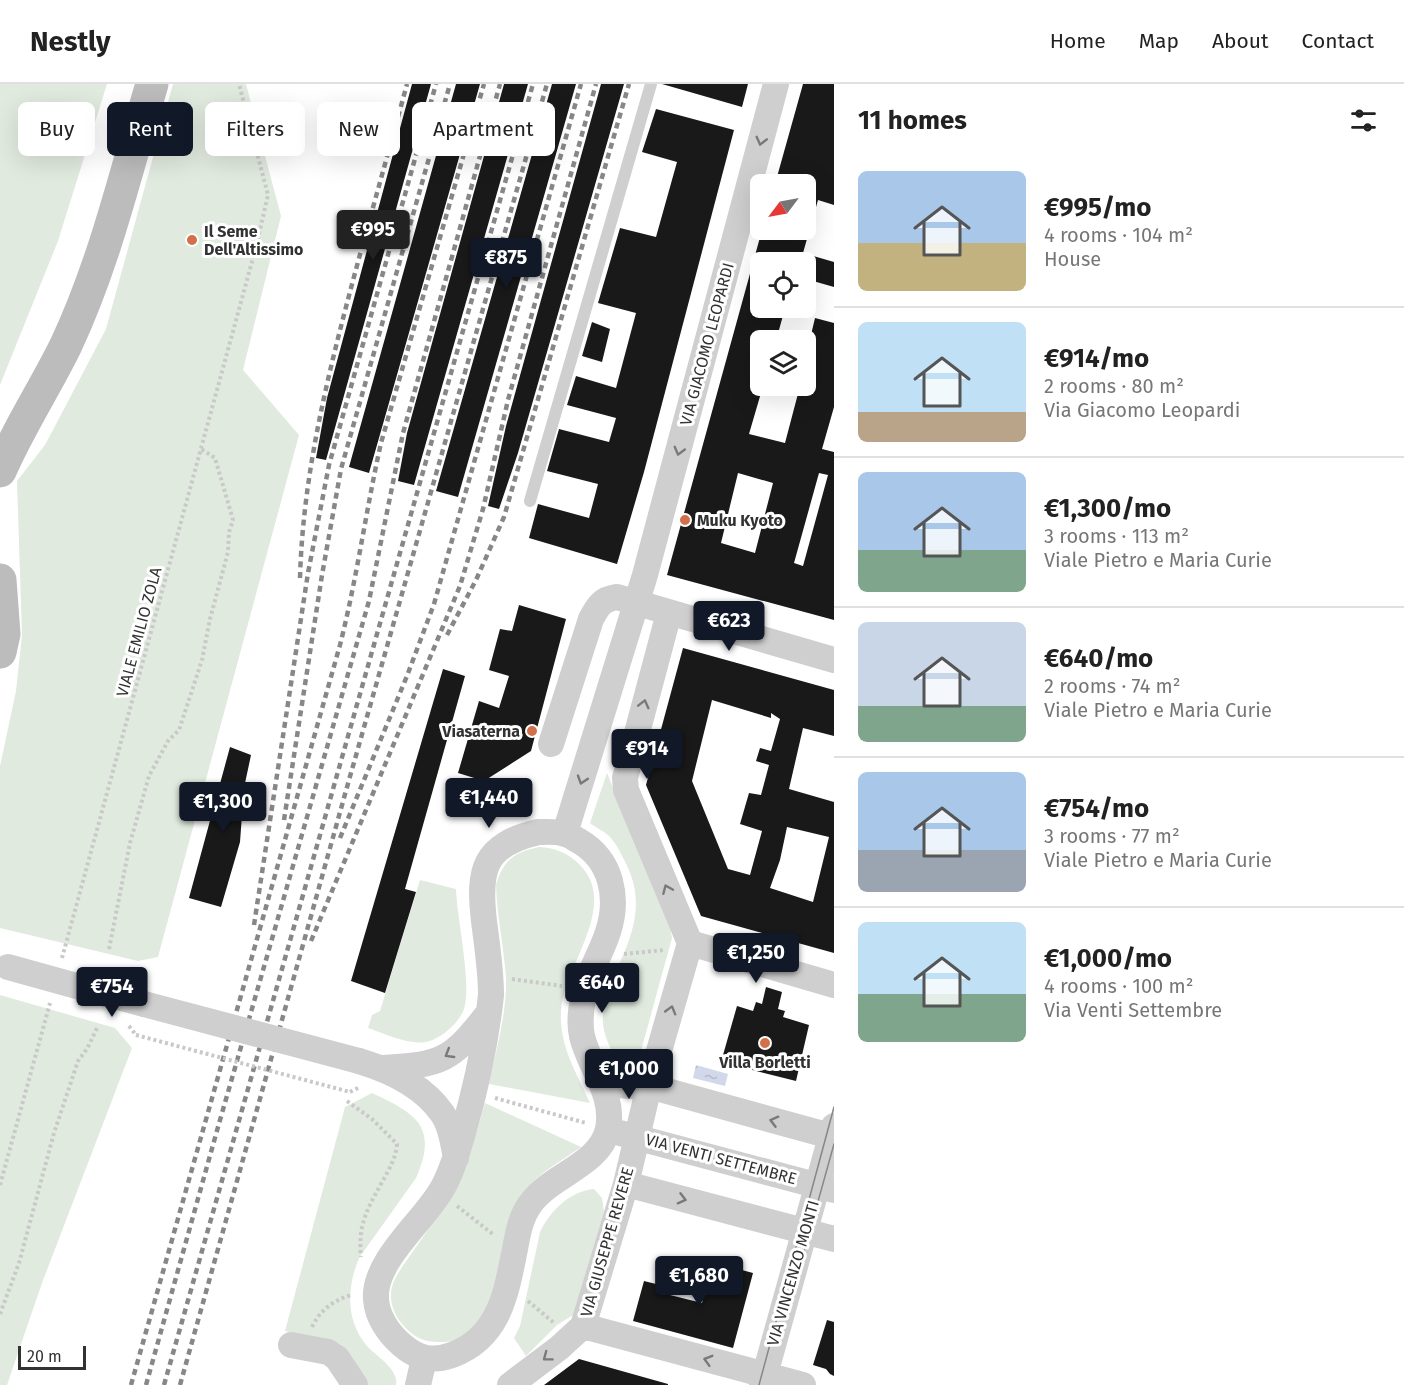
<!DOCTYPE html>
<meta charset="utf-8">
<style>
body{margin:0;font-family:"Fira Sans",sans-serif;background:#f2f2f2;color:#222;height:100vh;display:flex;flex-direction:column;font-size:22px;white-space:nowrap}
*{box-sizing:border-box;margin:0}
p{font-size:20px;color:#767676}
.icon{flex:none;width:33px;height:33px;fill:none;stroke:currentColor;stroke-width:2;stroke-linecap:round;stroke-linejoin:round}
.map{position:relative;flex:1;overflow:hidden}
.sheet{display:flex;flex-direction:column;background:#fff;width:570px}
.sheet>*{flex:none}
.guide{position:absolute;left:18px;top:18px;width:570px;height:54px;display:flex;gap:12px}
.needle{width:39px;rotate:238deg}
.buttons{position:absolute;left:750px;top:90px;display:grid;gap:12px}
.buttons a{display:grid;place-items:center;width:66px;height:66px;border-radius:9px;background:#fff;box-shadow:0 6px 24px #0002;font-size:30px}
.scale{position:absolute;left:18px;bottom:15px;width:68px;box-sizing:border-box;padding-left:6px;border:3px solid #323232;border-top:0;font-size:16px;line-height:21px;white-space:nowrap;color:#323232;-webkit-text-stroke:4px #fff;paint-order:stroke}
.price{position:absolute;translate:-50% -51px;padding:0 14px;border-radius:6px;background:#111827;color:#fff;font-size:20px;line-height:39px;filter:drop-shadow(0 2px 3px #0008)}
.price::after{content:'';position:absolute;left:50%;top:36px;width:18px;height:14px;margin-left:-9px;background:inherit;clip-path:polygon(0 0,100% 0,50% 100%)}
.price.on{background:#222;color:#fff}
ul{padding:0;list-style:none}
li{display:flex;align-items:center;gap:18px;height:150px;padding:0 24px}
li+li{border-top:2px solid #e0e0e0}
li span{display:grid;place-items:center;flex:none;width:168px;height:120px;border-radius:9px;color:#555}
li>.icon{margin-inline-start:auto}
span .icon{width:72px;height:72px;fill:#fffc;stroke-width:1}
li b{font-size:26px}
h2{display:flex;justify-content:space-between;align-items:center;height:72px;padding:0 24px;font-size:26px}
.chip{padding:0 21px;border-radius:9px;background:#fff;box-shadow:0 6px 24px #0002;font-size:21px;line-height:54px}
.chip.on{background:#111827;color:#fff}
header{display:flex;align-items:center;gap:36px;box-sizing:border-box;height:84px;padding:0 30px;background:#fff;border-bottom:2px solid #e0e0e0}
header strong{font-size:28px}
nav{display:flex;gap:33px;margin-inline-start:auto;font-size:21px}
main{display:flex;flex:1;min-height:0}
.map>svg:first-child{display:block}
.green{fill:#e1eadf}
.water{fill:url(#water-ripples)}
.building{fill:#191919;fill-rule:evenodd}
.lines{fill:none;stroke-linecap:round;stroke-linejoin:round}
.path{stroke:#c9c9c9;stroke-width:4;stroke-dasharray:3 3;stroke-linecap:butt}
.lane{stroke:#cfcfcf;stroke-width:12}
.street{stroke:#cfcfcf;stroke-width:26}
.secondary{stroke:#bcbcbc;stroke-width:33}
.tram{stroke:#878787;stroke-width:1.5}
.rail{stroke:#878787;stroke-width:4.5;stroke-dasharray:6 4.5;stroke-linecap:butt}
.path-bridge{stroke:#c9c9c9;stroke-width:4;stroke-dasharray:3 3;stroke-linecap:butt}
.street-bridge{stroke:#cfcfcf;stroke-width:26}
.oneway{stroke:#797979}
.poi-dot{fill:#d2704b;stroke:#fff;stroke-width:2}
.labels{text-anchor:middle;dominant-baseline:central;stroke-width:6;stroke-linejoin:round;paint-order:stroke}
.poi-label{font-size:16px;font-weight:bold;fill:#323232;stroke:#fff;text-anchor:start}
.street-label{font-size:16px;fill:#323232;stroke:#fff}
</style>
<header>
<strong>Nestly</strong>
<nav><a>Home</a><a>Map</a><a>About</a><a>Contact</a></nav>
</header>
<main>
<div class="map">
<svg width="834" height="1301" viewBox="0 0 834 1301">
<defs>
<pattern id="water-ripples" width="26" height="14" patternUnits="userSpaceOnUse" patternTransform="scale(1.5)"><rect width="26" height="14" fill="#d1d8ea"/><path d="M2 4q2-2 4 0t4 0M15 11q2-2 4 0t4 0" fill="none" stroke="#b4bac9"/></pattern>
</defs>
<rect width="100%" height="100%" fill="#fff"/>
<path class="green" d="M0,0H107L58,157L0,301Z
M173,0H246L281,132L243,286L299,351L158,873L138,877L0,844V682L16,607L22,551L17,397L45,361L106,245Z
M607,689L670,843L672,854L636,985L619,982C611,965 601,949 603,930C605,904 621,880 629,856C640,824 638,800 622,772C619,765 614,757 609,752C604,747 596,744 590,739Z
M539,763C556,764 568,769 580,781C620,822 563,882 561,928C559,962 577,989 590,1019L489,1000C496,966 507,930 506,894C504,863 497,833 496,801C503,776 515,768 539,763Z
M420,796L456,805C457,835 472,900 464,925C459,939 441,955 426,958C408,961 386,950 368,944L372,931L380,927Z
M0,911L115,944L132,964L42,1199L7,1301H0Z
M372,1009C415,1029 439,1042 416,1094L359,1174C347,1203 345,1236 367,1262C376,1272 399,1285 396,1301H367L340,1260L285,1247L345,1023Z
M485,1019L581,1063C559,1079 534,1091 519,1114C495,1150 503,1257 443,1258C430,1258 420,1257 410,1248C400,1240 391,1226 391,1213C390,1198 401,1185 409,1173C430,1143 452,1113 466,1080C474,1061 479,1039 485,1019Z
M594,1105L602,1114L604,1128L573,1231L557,1241L526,1272L514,1254L520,1242L540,1148C550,1127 570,1107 594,1105Z"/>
<path class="water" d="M696,981L728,990L725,1002L693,994Z"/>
<path class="building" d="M412,0H431L326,376L316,374L327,314Z
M456,0H480L369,389L349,383Z
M504,0H528L414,401L398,397L407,349Z
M552,0H576L458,413L436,407Z
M601,0H624L518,369L499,425L488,422L506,342Z
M662,0H748L742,23Z
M803,0H834V121L818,116L803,169L834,178V203L806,195V178H760V224H785L779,246L810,255L815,234L834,239V323L822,365L834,368V536L667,491L762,146H806V100H775ZM760,256H806V302H800L785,359L749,350L763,302H760ZM738,389L773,399L755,469L721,459ZM819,389L828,391L803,482L794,479Z
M656,25L734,46L644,388L617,480L529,454L538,420L589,434L598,400L547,387L559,345L609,358L616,334L567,321L576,292L616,304L636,229L598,219L620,144L656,153L677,78L642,68Z
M592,238L610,245L602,278L582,272Z
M519,521L566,535L531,667L484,697L458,689L479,617L499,624L509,592L489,586L500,545L512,547Z
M683,564L834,606V652L803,644L789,705L834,718V869L701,832L646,701ZM712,616L771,634V629L780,635L771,667L760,664L756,677L769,681L761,711L749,709L740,740L762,747L750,791L728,785L692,697ZM787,743L829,753L813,818L770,804L780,776Z
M443,585L465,592L405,805L416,808L385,909L351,897Z
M230,663L251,671L244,704L240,758L221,823L189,814Z
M766,903L782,908L778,925L785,927L783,933L809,941L796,997L721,978L737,922L753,927L756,918L762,920Z
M708,1177L753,1189L733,1264L633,1237L644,1197L668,1203L666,1210L702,1219L706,1203H702Z
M827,1236L834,1238V1292L830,1290L826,1285L813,1281Z
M579,1275L668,1300V1301H544Z"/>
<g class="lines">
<path class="path" d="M109,865L130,759L149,692L168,657L179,646L202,576L210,535L228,468L229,448L233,436L215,374L201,365
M624,870L664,866
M62,874L256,163L268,111L239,0
M512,895L562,902
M129,942L136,951
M350,1008L360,1003
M495,1014L586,1039
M347,1017L372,1035L397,1060C396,1075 388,1087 381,1100C366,1127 358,1142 361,1173
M0,1101L50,919
M457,1122L494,1151
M528,1217L554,1239
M0,1230L19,1179L54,1049L78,977L87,965L98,942
M312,1243C320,1226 334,1216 351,1211"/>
<path class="lane" d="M530,417L651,0"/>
<path class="street" d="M551,660L591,535C598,522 602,515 617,513L834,576
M538,748C546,748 557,747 565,750C570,751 575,755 579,757C612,776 619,814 608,848C601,870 587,891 583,914C581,926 579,939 582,952C589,983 615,1010 608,1045C600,1081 551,1091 531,1119C521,1132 518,1148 515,1165C506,1209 500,1253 452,1271C433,1278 418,1275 402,1261C389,1250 377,1233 376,1215C373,1177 424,1137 442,1105C452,1088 457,1069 463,1049C476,1004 486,958 491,911C491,886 487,861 484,837C478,786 483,761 538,748Z
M565,749L645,491L776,0
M690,859L834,901
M91,906L144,920
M359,977C389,986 423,1002 442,1029C451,1042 453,1059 456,1074
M383,984C440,981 451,977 486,932
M599,992C615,1004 630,1002 649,1002L834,1053
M620,1049L834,1106
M626,1100L834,1155
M583,1242L803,1301
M291,1261L328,1268L337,1274L355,1301
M418,1301L424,1275
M510,1301L559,1264L583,1242L626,1100L649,1002L690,859L626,706L625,694L669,529
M762,1301L834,1042"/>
<path class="secondary" d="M0,387C19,343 45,304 66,261C105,178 126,87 152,0
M0,496L4,550L0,568"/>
<path class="tram" d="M792,1211L834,1060
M759,1301L834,1023"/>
<path class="rail" d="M300,494C303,389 328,290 355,189C372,126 390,63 407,0
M447,551L476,496L504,433L629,0
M284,736L322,491L341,385L450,0
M340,754L407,592L434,520L581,0
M254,841L308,489L329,381L436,0
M311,857L460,502L483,425L508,316L596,0
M131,1301L340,561C357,494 366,426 381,359L484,0
M146,1301L218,1043L369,517L403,349L500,0
M164,1301L533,0
M180,1301L349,696L547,0"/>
<path class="path-bridge" d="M136,951L350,1008"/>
<path class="street-bridge" d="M8,883L91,906
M144,920L359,977"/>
</g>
<defs><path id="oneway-chevron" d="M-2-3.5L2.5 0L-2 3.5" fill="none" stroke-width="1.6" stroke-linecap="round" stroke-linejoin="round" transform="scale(1.5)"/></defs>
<g class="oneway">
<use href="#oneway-chevron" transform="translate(761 57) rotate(104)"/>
<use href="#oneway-chevron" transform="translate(679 367) rotate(105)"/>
<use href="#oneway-chevron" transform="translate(644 620) rotate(-76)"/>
<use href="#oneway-chevron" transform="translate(582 696) rotate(108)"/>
<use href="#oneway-chevron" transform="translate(667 805) rotate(-113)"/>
<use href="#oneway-chevron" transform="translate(671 926) rotate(-74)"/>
<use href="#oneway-chevron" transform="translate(449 970) rotate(149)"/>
<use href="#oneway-chevron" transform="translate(774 1037) rotate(-165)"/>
<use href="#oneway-chevron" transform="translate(682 1115) rotate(15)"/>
<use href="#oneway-chevron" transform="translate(547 1273) rotate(143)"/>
<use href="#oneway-chevron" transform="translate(708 1276) rotate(-164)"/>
</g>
<g class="poi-dot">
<circle cx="192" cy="156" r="6"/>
<circle cx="685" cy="436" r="6"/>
<circle cx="532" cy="647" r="6"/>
<circle cx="765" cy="959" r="6"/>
</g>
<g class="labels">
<g class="poi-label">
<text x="204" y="147">Il Seme<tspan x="204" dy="18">Dell'Altissimo</tspan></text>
<text x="697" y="436">Muku Kyoto</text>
<text x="520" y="647" text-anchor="end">Viasaterna</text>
<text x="765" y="978" text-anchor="middle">Villa Borletti</text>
</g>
<g class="street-label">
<text transform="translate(707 260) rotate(-75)">VIA GIACOMO LEOPARDI</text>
<text transform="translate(139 548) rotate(-75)">VIALE EMILIO ZOLA</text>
<text transform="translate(721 1075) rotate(15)">VIA VENTI SETTEMBRE</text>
<text transform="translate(607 1158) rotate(-74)">VIA GIUSEPPE REVERE</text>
<text transform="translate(793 1189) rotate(-74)">VIA VINCENZO MONTI</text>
</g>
</g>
</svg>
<div class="buttons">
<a><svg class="needle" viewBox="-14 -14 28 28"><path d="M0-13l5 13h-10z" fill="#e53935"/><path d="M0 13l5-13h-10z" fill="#767676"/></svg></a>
<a><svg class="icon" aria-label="locate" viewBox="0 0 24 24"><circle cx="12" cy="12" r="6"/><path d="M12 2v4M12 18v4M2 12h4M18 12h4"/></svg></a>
<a><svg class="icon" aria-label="layers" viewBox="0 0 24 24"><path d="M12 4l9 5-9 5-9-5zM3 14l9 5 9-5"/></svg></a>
</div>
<div class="scale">20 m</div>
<b class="price on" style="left:373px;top:177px">€995</b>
<b class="price" style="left:506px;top:205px">€875</b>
<b class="price" style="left:729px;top:568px">€623</b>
<b class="price" style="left:647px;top:696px">€914</b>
<b class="price" style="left:489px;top:745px">€1,440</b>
<b class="price" style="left:223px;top:749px">€1,300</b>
<b class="price" style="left:756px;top:900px">€1,250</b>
<b class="price" style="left:602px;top:930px">€640</b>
<b class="price" style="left:112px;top:934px">€754</b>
<b class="price" style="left:629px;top:1016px">€1,000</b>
<b class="price" style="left:699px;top:1223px">€1,680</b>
<div class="guide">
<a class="chip">Buy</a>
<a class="chip on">Rent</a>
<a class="chip">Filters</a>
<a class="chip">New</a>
<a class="chip">Apartment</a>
</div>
</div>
<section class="sheet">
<h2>11 homes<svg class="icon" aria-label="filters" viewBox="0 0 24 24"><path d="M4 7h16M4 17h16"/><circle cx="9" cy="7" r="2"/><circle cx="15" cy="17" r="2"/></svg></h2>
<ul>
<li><span style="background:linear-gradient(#a9c7e8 60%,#c2b280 0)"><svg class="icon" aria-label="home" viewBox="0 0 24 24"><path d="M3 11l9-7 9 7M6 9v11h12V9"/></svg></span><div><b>€995/mo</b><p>4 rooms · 104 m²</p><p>House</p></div></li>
<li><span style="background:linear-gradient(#bfe0f5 75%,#b9a48a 0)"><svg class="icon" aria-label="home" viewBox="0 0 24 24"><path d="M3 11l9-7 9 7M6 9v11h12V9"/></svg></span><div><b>€914/mo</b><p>2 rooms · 80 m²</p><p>Via Giacomo Leopardi</p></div></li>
<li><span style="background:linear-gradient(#a9c7e8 65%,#7fa58c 0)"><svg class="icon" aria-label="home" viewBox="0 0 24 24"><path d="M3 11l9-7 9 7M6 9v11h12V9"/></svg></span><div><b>€1,300/mo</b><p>3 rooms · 113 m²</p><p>Viale Pietro e Maria Curie</p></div></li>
<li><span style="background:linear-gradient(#c9d6e8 70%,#7fa58c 0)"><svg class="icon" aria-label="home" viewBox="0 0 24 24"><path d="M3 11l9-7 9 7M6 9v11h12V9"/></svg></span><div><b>€640/mo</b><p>2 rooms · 74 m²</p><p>Viale Pietro e Maria Curie</p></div></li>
<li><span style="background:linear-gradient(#a9c7e8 65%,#9aa5b1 0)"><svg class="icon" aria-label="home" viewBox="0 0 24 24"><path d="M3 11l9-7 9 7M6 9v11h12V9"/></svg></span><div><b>€754/mo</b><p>3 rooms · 77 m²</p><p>Viale Pietro e Maria Curie</p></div></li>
<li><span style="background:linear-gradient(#bfe0f5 60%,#7fa58c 0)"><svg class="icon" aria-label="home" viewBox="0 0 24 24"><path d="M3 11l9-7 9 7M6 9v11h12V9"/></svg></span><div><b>€1,000/mo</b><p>4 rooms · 100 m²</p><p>Via Venti Settembre</p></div></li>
</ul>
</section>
</main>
